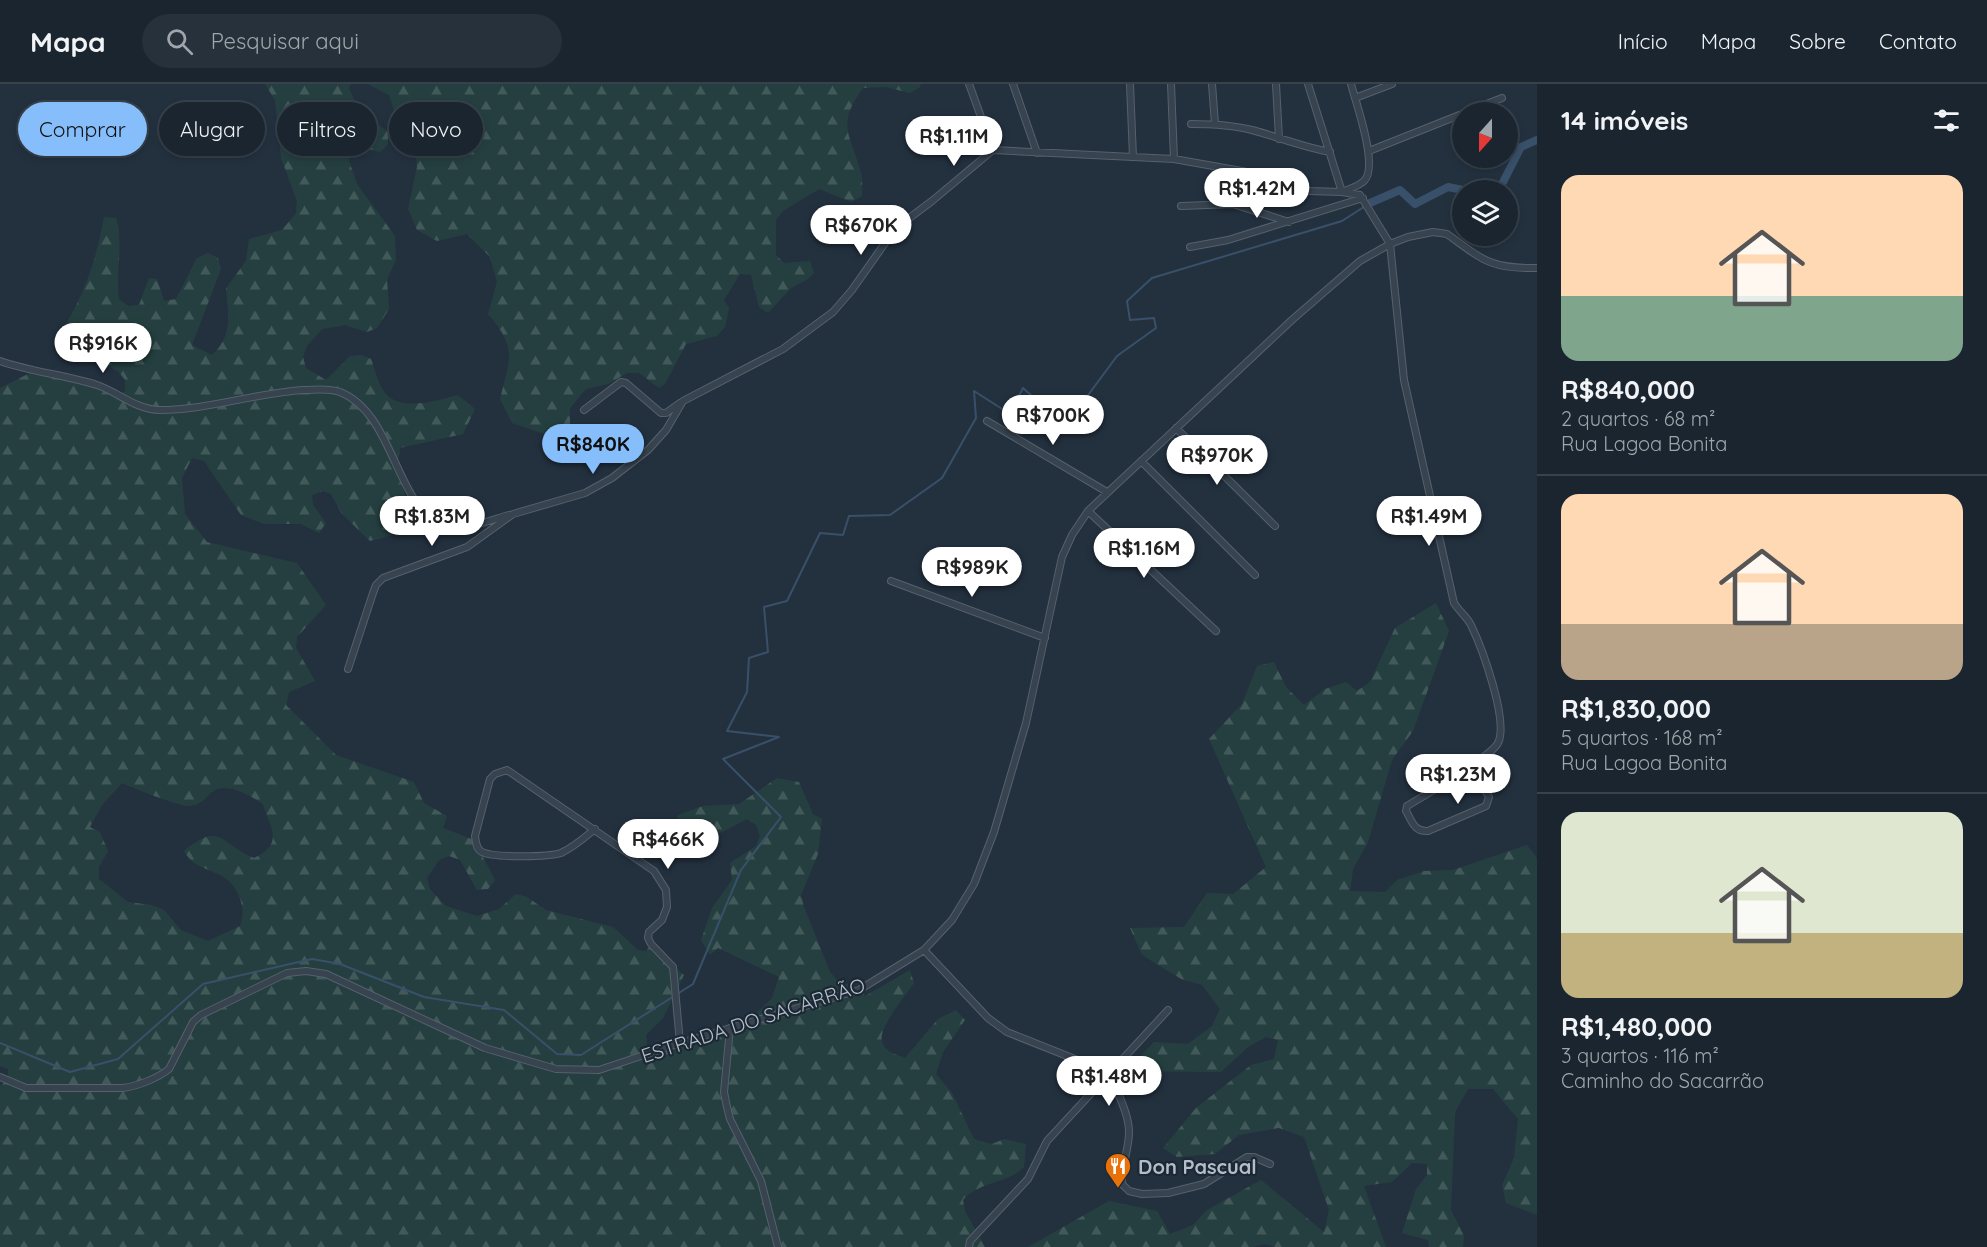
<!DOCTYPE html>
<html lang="pt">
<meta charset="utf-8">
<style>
body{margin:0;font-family:Quicksand,sans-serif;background:#27313b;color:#f1f3f6;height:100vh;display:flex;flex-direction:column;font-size:22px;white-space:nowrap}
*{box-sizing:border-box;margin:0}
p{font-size:20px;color:#9fa5aa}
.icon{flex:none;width:33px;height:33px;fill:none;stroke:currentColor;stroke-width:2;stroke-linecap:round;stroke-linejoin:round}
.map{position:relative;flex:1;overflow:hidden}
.details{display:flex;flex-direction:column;background:#1a252f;width:450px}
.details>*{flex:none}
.hud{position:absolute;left:18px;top:18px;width:570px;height:54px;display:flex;gap:12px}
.needle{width:39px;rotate:201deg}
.fabs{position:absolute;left:1452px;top:18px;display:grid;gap:12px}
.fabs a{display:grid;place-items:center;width:66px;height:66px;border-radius:50%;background:#1a252f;box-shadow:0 3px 9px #0003,0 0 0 2px #38424b;font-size:30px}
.price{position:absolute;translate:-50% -51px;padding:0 14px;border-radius:21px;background:#fff;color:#222;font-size:20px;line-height:39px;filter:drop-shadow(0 2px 3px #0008)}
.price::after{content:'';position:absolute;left:50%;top:36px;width:18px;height:14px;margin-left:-9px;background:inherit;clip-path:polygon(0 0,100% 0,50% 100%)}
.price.on{background:#86befb;color:#111}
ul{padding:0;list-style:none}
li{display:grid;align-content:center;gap:12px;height:318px;padding:0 24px}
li+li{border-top:2px solid #38424b}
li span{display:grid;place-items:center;height:186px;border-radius:18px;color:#555}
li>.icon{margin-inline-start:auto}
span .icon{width:108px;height:108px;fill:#fffc;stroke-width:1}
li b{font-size:26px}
h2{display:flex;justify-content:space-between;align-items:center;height:72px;padding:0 24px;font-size:26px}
.pill{padding:0 21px;border-radius:27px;background:#1a252f;box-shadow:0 3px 9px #0003,0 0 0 2px #38424b;font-size:21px;line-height:54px}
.pill.on{background:#86befb;color:#111}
header{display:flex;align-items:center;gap:36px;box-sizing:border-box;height:84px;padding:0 30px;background:#1a252f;border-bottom:2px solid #38424b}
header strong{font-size:28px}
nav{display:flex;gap:33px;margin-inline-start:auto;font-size:21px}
.search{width:420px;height:54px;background:#27313b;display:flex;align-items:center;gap:15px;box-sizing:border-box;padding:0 21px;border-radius:33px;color:#9fa5aa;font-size:22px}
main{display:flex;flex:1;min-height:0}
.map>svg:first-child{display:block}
.forest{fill:url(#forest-firs);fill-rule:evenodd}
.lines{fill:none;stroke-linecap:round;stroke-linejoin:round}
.stream{stroke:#385069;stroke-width:2}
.canal{stroke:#385069;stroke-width:8}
.minor-casing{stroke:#55616d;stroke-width:8}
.minor{stroke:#37434f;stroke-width:6}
.labels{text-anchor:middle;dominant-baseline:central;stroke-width:4.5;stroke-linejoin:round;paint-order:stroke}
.street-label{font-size:20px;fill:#b3beca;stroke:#1c2834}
.poi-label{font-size:20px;font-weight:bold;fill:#b3beca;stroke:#1c2834;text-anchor:start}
</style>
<header>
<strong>Mapa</strong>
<div class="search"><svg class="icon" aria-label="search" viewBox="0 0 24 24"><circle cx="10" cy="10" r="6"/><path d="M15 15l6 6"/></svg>Pesquisar aqui</div>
<nav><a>Início</a><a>Mapa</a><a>Sobre</a><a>Contato</a></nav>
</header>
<main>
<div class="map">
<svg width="1537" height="1163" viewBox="0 0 1537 1163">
<defs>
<pattern id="forest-firs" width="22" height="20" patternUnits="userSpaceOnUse" patternTransform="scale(1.5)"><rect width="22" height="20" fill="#253f40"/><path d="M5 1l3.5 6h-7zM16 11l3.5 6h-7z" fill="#42595a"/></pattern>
</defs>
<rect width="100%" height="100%" fill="#23313f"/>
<path class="forest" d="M265,0H351L349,4L358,25L388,48V60L380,68L356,62L346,68L357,100L395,152L396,175L387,196L389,225L377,244L367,248L345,241L322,245L307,262L303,273L306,284L326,296L350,272L361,271L371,275C375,285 377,297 383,306C397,330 438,316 458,311L475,325L463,350L400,364L397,386L411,429L401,449L370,457L342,430L331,410L323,407L312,411L313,421L326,439L319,449L301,440H264L241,431L204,377L192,374L182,394L185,430L207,458L297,479L326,521L297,553L296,564L315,597L289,608L286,621L336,671L414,698L424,719L447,732L443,744L474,756L495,796L488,805L477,806L460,776L449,772L439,776L427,794L430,805L446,822L477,832L499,825L516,810L527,813L546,826L613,843L638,866L646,867L650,862L684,891L663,934L646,951L647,962L658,968L755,931L772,914L779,893L718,864L710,871L701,856L712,824L732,796L730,779L756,762L760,752L756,741L747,735L684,768L680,766L675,743L678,731L703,722L739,720L777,694L799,698L813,730L822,735L818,770L801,811L804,823L830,888L838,897L861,905L865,912L910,886L914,899C906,911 878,944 882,957C884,968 896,970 905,974L938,935L956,926L965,936L943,968L936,990L952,1009L974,1055L992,1060L1004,1055L1026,1060L1024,1083C1007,1100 979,1097 963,1116L965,1127L985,1163H0V1002L8,995V985L0,982V304L34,287H46L112,310L125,308V296L118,287L68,265L60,250C84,212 96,178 104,133L116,134C124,159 115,188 119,215L128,222L139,221L149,194L157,195L164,217L176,215L197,174L208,169L218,174L221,185L192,261L212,271C234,251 228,230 226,204L246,177L249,155L282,146L296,129L297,117L281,74L275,16ZM122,699C133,704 179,722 188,722C204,721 205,712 215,706C230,699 251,712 263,720C270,745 285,759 254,774C220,761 222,736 184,767C198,793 227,780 240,814C243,825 244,831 240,842L208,857L181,846L164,826L151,821L128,818L99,795V783L108,767L100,748L90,743L102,721Z
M368,0H921L920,3L910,9L886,3L863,4C835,42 851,50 861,89C863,96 862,105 862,112L852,118L819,105L783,127L776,136V171L784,179L810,177L814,189L808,195L791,204L768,229L759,223L751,191L740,190L724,216L729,224L725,243L717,252L686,260L665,300L659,304L639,289H627L608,300L586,305L570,324V343L551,352L512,339L500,315C510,274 518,265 488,230L497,198L490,173L467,150L437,157L417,146L408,125L417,83L414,58L397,35L389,11Z
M1436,519L1449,547L1413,647L1392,676L1368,758L1353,785L1350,807L1385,808L1397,796L1424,787L1453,786L1527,761L1537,774V1131L1506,1119L1502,1101L1514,1074L1518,1035L1493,1005H1468L1455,1028L1451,1126L1464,1152L1463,1163H1429L1428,1156L1402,1149L1416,1105L1427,1091V1080L1412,1079L1392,1098L1364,1102L1386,1163H1275L1265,1160L1253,1163H1028L1109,1117L1157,1127L1170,1150L1193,1141L1207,1126L1261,1096L1324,1148L1329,1126L1304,1053L1279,1044L1239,1051L1215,1070L1177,1073L1163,1064L1196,1024L1251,981L1274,975L1278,956L1266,953L1248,963L1221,988L1126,987L1154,958L1188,960L1212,942L1220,925L1202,901L1181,895L1142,871L1130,844L1184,843L1207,809L1233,810L1266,783L1209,655L1242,620L1257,582L1274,578L1286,603L1304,621L1325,605L1346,598L1357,607L1370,598L1395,544Z"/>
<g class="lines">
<path class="stream" d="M0,959L70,988L118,975L203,900L312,875L340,880L424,913L504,926L557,970L581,971L693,900L741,786L781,733L723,675L779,653L727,647L747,608L749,574L768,568L764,523L787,517L820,449L843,451L849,432L890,431L942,394L976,334L974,307L1010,330L1023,304L1043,322L1083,340L1094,329L1077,326L1117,272L1156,244L1154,234L1130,236L1127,217L1152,194L1342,137L1370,119"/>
<path class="canal" d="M1499,106L1521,63L1537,56
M1370,119L1400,106L1415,120L1448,103L1463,106"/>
<g class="minor-casing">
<path id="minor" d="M969,0L993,66
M1013,0L1037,69
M1130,0L1133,73
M1171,0L1174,75
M1212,0L1215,40
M1276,0L1279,55
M1308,0L1342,108C1349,105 1359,102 1364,97C1379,83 1356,19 1351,0
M1355,14L1392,0
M1466,28L1502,14
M1191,40C1211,40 1232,41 1252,46C1278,53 1303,63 1330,68
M1369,67L1462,30
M1181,122L1233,120L1289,138
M1190,163L1228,156L1363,114
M0,277C32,288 65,291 97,301C118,308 136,326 160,326C208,326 255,309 304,306C315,306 328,304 340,308C396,330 396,430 447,442C466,446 491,436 509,431
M584,326L621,298L626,299L661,329H666L680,319
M987,337L1107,408
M1176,344L1275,442
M1141,377L1255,491
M1088,427L1216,547
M891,497L1045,554
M348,585L373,509L376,501L383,494L467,463L513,430L585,409L612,394L648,366L666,346L683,317L783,265L833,228L852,206L890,152L900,141L932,117L993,66L1174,75L1247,88L1309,107L1342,108L1360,111L1390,160L1404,296L1454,519C1459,527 1467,533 1471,541C1482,564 1509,637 1498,659C1490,674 1425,711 1407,722L1406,727C1412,737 1414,748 1428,747L1486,722L1489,713L1470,681
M595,745C584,754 574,763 561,769C549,773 494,774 482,768C476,765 476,758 475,752L490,695L495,690L507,686L654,787L666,806L667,823L662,836L649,848L648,854L651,860L673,883L680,959
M924,866L988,934L1007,948L1110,989C1116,1007 1129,1029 1129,1048C1129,1066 1121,1082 1122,1100L1129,1107L1142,1110L1168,1109L1204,1100L1247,1073H1254L1270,1080
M730,944L724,1008L727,1023L730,1035L761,1097L778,1163
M0,993L26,1004H123C138,1002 158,994 169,985L193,938L201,931L287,889L306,887L326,890L485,964L556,985L599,986L680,959L859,906L924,866L952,836L974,800L994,748L1026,639L1062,473L1072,451L1088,427L1293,235L1360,177L1390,160L1408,153L1433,148L1447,150C1483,176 1490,185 1537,184
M969,1163L970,1157L1028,1095L1047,1057L1168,926"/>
</g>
<use href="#minor" class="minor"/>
</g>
<defs>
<g id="restaurant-pin" transform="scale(1.35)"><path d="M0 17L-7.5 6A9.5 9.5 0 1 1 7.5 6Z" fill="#e8710a" stroke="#1c2834"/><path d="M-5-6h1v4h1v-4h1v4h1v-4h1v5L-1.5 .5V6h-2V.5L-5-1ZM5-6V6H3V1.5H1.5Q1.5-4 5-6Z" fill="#fff"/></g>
</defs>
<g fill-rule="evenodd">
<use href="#restaurant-pin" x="1118" y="1082"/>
</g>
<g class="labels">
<g class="street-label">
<text transform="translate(753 936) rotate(-18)">ESTRADA DO SACARRÃO</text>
</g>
<g class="poi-label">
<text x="1138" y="1082">Don Pascual</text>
</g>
</g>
</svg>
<div class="fabs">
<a><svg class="needle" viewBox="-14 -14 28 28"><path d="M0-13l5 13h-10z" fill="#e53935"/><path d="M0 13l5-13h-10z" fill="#9fa5aa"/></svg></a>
<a><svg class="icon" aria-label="layers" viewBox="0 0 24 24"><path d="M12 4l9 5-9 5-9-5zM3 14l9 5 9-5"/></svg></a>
</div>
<b class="price" style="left:954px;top:83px">R$1.11M</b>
<b class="price" style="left:1257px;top:135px">R$1.42M</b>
<b class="price" style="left:861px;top:172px">R$670K</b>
<b class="price" style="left:103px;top:290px">R$916K</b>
<b class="price" style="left:1053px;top:362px">R$700K</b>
<b class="price on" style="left:593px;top:391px">R$840K</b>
<b class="price" style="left:1217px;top:402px">R$970K</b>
<b class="price" style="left:432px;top:463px">R$1.83M</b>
<b class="price" style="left:1429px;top:463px">R$1.49M</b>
<b class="price" style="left:1144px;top:495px">R$1.16M</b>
<b class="price" style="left:972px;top:514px">R$989K</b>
<b class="price" style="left:1458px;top:721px">R$1.23M</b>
<b class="price" style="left:668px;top:786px">R$466K</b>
<b class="price" style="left:1109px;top:1023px">R$1.48M</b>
<div class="hud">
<a class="pill on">Comprar</a>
<a class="pill">Alugar</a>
<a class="pill">Filtros</a>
<a class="pill">Novo</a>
</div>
</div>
<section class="details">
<h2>14 imóveis<svg class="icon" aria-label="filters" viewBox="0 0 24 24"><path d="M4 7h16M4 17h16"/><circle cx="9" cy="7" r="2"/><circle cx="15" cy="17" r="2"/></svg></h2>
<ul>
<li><span style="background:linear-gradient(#ffd9b3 65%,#7fa58c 0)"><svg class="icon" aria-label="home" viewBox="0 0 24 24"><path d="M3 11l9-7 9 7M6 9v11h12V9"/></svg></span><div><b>R$840,000</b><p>2 quartos · 68 m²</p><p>Rua Lagoa Bonita</p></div></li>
<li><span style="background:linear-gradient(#ffd9b3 70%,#b9a48a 0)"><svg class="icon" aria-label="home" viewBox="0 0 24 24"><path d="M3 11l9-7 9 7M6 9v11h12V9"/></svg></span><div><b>R$1,830,000</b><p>5 quartos · 168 m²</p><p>Rua Lagoa Bonita</p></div></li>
<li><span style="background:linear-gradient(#dfe7d0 65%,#c2b280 0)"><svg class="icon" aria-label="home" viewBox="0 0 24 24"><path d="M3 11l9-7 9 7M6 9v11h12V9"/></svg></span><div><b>R$1,480,000</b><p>3 quartos · 116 m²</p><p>Caminho do Sacarrão</p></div></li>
</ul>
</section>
</main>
